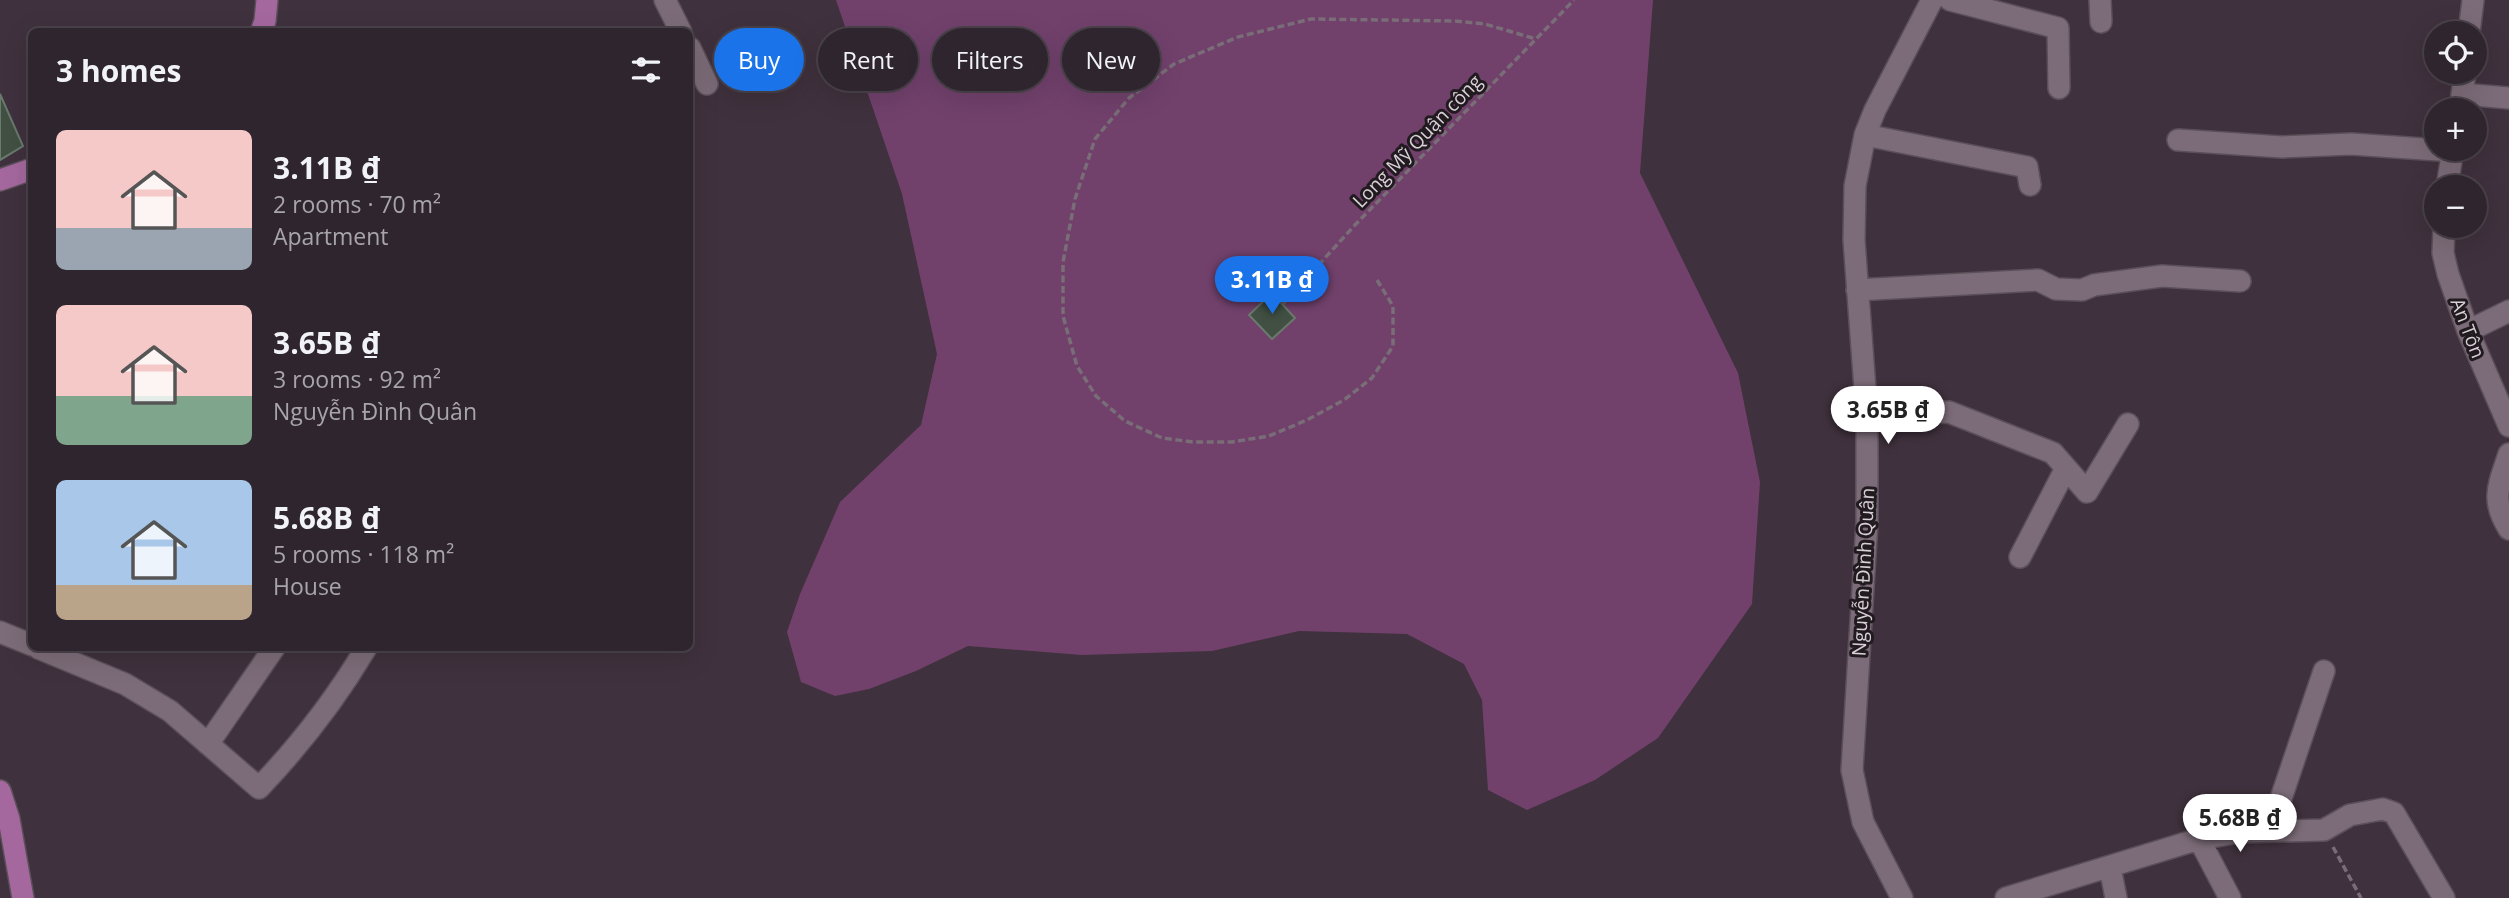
<!DOCTYPE html>
<meta charset="utf-8">
<style>
body{margin:0;font-family:"Open Sans",sans-serif;background:#372d36;color:#f1f3f6;height:100vh;display:flex;flex-direction:column;font-size:26px;white-space:nowrap}
*{box-sizing:border-box;margin:0}
p{font-size:23px;color:#a7a5aa}
.icon{flex:none;width:38px;height:38px;fill:none;stroke:currentColor;stroke-width:2;stroke-linecap:round;stroke-linejoin:round}
.map{position:relative;flex:1;overflow:hidden}
.sheet{position:absolute;left:28px;top:28px;width:665px;height:623px;display:flex;flex-direction:column;background:#2f252e;border-radius:10px;box-shadow:0 7px 28px #0002,0 0 0 2px #4a424a}
.sheet>*{flex:none}
.top-card{position:absolute;left:714px;top:28px;width:665px;height:63px;display:flex;gap:14px}
.tools{position:absolute;left:2424px;top:21px;display:grid;gap:14px}
.tools a{display:grid;place-items:center;width:63px;height:63px;border-radius:50%;background:#2f252e;box-shadow:0 7px 28px #0002,0 0 0 2px #4a424a;font-size:35px}
.price{position:absolute;translate:-50% -60px;padding:0 16px;border-radius:24px;background:#fff;color:#222;font-size:23px;line-height:46px;filter:drop-shadow(0 2px 4px #0008)}
.price::after{content:'';position:absolute;left:50%;top:42px;width:21px;height:16px;margin-left:-10px;background:inherit;clip-path:polygon(0 0,100% 0,50% 100%)}
.price.selected{background:#1a73e8;color:#fff}
ul{padding:0;list-style:none}
li{display:flex;align-items:center;gap:21px;height:175px;padding:0 28px}
li span{display:grid;place-items:center;flex:none;width:196px;height:140px;border-radius:10px;color:#555}
li>.icon{margin-inline-start:auto}
span .icon{width:84px;height:84px;fill:#fffc;stroke-width:1}
li b{font-size:30px}
h2{display:flex;justify-content:space-between;align-items:center;height:84px;padding:0 28px;font-size:30px}
.tag{padding:0 24px;border-radius:32px;background:#2f252e;box-shadow:0 7px 28px #0002,0 0 0 2px #4a424a;font-size:24px;line-height:63px}
.tag.selected{background:#1a73e8;color:#fff}
.map>svg:first-child{display:block}
.green{fill:#71416c}
.building{fill:#415043;stroke:#69796c;stroke-width:2}
.lines{fill:none;stroke-linecap:round;stroke-linejoin:round}
.minor-casing{stroke:#5b4f59;stroke-width:24}
.major-casing{stroke:#5b4f59;stroke-width:24}
.path{stroke:#796d77;stroke-width:3.5;stroke-dasharray:7 3.5;stroke-linecap:butt}
.minor{stroke:#7c6c79;stroke-width:21}
.major{stroke:#a4689e;stroke-width:21}
.labels{text-anchor:middle;dominant-baseline:central;stroke-width:6;stroke-linejoin:round;paint-order:stroke}
.street-label{font-size:19px;fill:#d9d0d7;stroke:#211b20}
</style>
<div class="map">
<svg width="2509" height="898" viewBox="0 0 2509 898">
<rect width="100%" height="100%" fill="#3f313d"/>
<path class="green" d="M836,0H1653L1640,173L1738,373L1760,482L1752,604L1658,738L1595,780L1527,810L1488,790L1482,700L1464,664L1407,634L1299,631L1212,651L1082,655L968,646L916,671L869,689L835,696L801,682L787,632L800,594L840,502L921,425L937,354L902,194Z"/>
<path class="building" d="M0,94L23,146L0,160Z
M1272,293L1295,318L1272,339L1249,315Z"/>
<g class="lines">
<g class="minor-casing">
<path id="minor" d="M665,0L681,32
M1950,0L2058,28L2059,88
M2100,0L2101,22
M2469,33L2473,0
M690,48L707,84
M2462,94L2509,98
M2460,110L2465,72
M1865,135L2027,167L2030,185
M2178,140L2282,147L2351,144L2453,151
M2447,187L2453,149
M2444,226L2443,253L2448,274L2468,331L2509,426
M1857,290L2038,280L2056,289L2082,290L2094,285L2162,276L2240,281
M2468,331L2509,311
M1867,416L1949,412L2053,453L2087,492L2128,424
M2509,454C2499,485 2490,499 2509,529
M2020,557L2066,468
M0,632L32,645
M38,648L125,684L170,711L259,788C299,746 337,697 366,648
M208,744L274,648
M2270,831L2324,671
M2199,839L2230,898
M2110,867L2116,898
M1902,898L1863,822L1852,770L1867,522V416L1854,240L1855,186L1865,135L1875,110L1932,0
M2006,898L2199,839L2241,832L2324,830L2350,815L2383,809L2394,813L2444,898"/>
</g>
<g class="major-casing">
<path id="major" d="M261,32L265,21L267,0
M0,180L32,169
M0,791L9,819L23,898"/>
</g>
<path class="path" d="M1377,280L1393,306V346L1372,378L1344,400L1307,420L1269,436L1232,442H1193L1162,438L1125,421L1096,396L1077,366L1063,316V262L1075,199L1095,139L1129,98L1174,64L1238,37L1311,19L1455,21L1485,24L1536,39
M1283,304L1355,225L1574,0
M2333,847L2361,898"/>
<use href="#minor" class="minor"/>
<use href="#major" class="major"/>
</g>
<g class="labels">
<g class="street-label">
<text transform="translate(1417 141) rotate(-46)">Long Mỹ Quận công</text>
<text transform="translate(2468 328) rotate(69)">An Tôn</text>
<text transform="translate(1863 572) rotate(-87)">Nguyễn Đình Quân</text>
</g>
</g>
</svg>
<div class="tools">
<a><svg class="icon" aria-label="locate" viewBox="0 0 24 24"><circle cx="12" cy="12" r="6"/><path d="M12 2v4M12 18v4M2 12h4M18 12h4"/></svg></a>
<a>+</a>
<a>−</a>
</div>
<b class="price selected" style="left:1272px;top:316px">3.11B ₫</b>
<b class="price" style="left:1888px;top:446px">3.65B ₫</b>
<b class="price" style="left:2240px;top:854px">5.68B ₫</b>
<div class="top-card">
<a class="tag selected">Buy</a>
<a class="tag">Rent</a>
<a class="tag">Filters</a>
<a class="tag">New</a>
</div>
<section class="sheet">
<h2>3 homes<svg class="icon" aria-label="filters" viewBox="0 0 24 24"><path d="M4 7h16M4 17h16"/><circle cx="9" cy="7" r="2"/><circle cx="15" cy="17" r="2"/></svg></h2>
<ul>
<li><span style="background:linear-gradient(#f6c9c9 70%,#9aa5b1 0)"><svg class="icon" aria-label="home" viewBox="0 0 24 24"><path d="M3 11l9-7 9 7M6 9v11h12V9"/></svg></span><div><b>3.11B ₫</b><p>2 rooms · 70 m²</p><p>Apartment</p></div></li>
<li><span style="background:linear-gradient(#f6c9c9 65%,#7fa58c 0)"><svg class="icon" aria-label="home" viewBox="0 0 24 24"><path d="M3 11l9-7 9 7M6 9v11h12V9"/></svg></span><div><b>3.65B ₫</b><p>3 rooms · 92 m²</p><p>Nguyễn Đình Quân</p></div></li>
<li><span style="background:linear-gradient(#a9c7e8 75%,#b9a48a 0)"><svg class="icon" aria-label="home" viewBox="0 0 24 24"><path d="M3 11l9-7 9 7M6 9v11h12V9"/></svg></span><div><b>5.68B ₫</b><p>5 rooms · 118 m²</p><p>House</p></div></li>
</ul>
</section>
</div>
